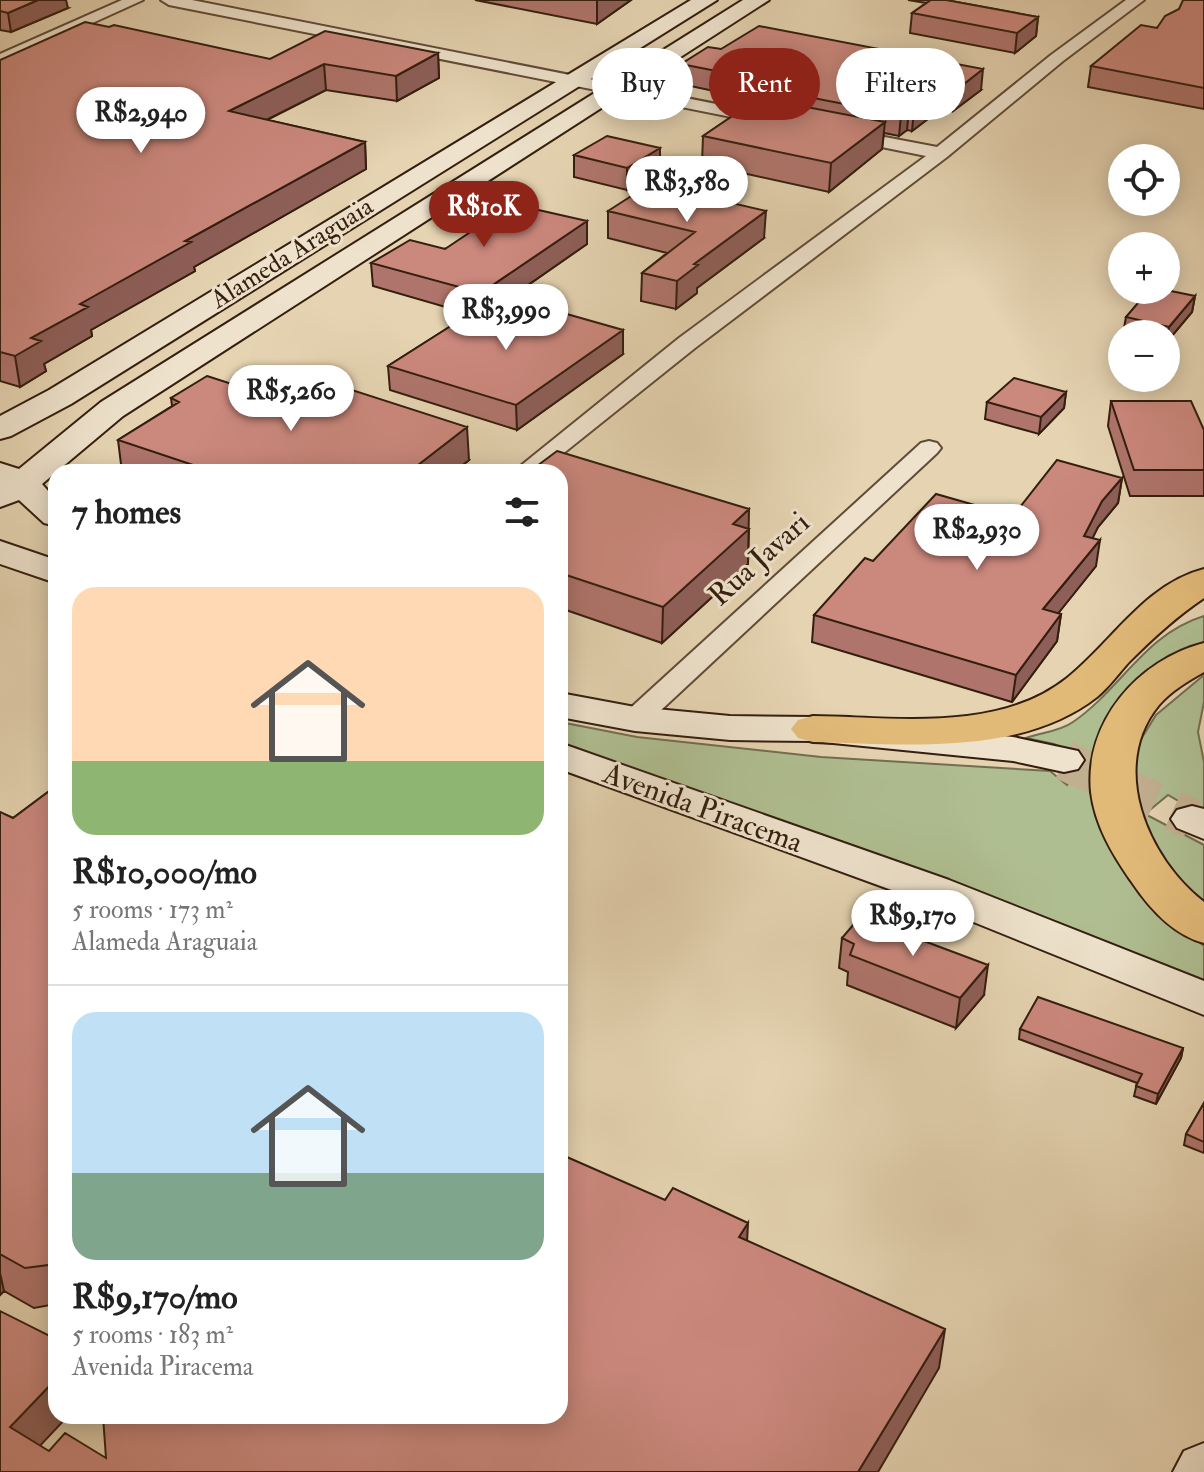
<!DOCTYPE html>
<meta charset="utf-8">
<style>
body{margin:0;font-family:"IM FELL Double Pica",serif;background:#f6f6f6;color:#222;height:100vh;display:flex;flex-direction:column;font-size:30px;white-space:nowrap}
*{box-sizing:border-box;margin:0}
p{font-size:26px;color:#767676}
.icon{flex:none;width:44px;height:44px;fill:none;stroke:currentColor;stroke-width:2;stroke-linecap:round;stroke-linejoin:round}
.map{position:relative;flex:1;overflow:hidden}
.sheet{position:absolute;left:48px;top:464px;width:520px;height:960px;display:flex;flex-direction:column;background:#fff;border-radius:24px;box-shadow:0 4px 20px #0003}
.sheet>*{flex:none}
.banner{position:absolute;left:592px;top:48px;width:492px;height:72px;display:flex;gap:16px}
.fabs{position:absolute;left:1108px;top:144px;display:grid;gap:16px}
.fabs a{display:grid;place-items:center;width:72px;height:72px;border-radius:50%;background:#fff;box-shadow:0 4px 20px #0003;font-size:40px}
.price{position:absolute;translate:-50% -68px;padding:0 18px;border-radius:28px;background:#fff;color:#222;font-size:26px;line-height:52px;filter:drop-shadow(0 2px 4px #0008)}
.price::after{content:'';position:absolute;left:50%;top:48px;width:24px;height:18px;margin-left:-12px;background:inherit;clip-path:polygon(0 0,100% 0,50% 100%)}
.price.on{background:#8f2418;color:#fff}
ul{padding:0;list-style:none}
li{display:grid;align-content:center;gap:16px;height:424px;padding:0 24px}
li+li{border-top:2px solid #e0e0e0}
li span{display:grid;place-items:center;height:248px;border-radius:24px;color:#555}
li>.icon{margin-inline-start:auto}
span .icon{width:144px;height:144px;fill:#fffc;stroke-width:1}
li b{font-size:34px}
h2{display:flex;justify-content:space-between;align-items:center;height:96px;padding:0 24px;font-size:34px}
.tag{padding:0 28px;border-radius:36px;background:#fff;box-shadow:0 4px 20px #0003;font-size:28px;line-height:72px}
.tag.on{background:#8f2418;color:#fff}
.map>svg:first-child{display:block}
.green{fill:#afbe91;stroke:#726e50;stroke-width:2}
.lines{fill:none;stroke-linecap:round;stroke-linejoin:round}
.secondary-tunnel{stroke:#c2af90;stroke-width:40;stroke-dasharray:40 20;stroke-linecap:butt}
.street-casing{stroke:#604b37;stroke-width:4}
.secondary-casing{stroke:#341e0e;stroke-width:4}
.highway-casing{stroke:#341e0e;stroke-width:4}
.street{fill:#eee2cc;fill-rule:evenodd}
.secondary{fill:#eee2cc;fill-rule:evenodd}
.highway{fill:#e2ba78;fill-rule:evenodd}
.wall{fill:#af756c;stroke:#341e0e;stroke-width:2}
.shaded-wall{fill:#8e5f58;stroke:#341e0e;stroke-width:2}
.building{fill:#cb887d;stroke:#341e0e;stroke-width:2}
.labels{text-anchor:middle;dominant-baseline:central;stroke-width:6;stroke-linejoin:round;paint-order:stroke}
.far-street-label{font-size:26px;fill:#341e0e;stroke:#eee2cc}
.street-label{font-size:30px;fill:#341e0e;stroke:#eee2cc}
</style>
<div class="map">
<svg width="1204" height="1472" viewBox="0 0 1204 1472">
<rect width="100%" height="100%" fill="#e5d3b1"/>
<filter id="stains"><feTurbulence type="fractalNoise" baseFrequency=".0025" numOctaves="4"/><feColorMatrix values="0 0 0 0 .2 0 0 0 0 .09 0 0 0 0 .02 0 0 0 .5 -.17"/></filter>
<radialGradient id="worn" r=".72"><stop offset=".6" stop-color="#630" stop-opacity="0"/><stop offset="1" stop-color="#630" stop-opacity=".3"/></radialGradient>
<path class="green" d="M1204,616V649L1110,728L1170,919L1204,946V989L1127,950L1056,922L560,744V722L637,737L821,757L1050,771L1067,785L1085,756L1054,744L1026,738C1040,733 1061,731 1073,722C1121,689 1145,634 1204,616Z
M1204,675V702L1198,732L1204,762V816L1168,795L1145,814L1204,845V911L1170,877L1133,799V772L1138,744L1156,715Z"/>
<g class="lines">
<path class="secondary-tunnel" d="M1064,760L1192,819"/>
<g class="street-casing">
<path id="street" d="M122,0H143L0,65V54Z
M161,0H192L772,115L781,120L772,125L169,5Z
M1126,0H1144L1063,61L947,157L695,348L540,472H513L679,338L926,156L842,139L839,135L842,131L848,130L937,147L1051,55Z
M929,441L937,443L941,448L937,453L645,725L635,727L625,725L621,719L625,713L921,443Z"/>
</g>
<g class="secondary-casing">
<path id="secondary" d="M691,0H717L71,404L11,436L0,439V416L49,390Z
M743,0H769L123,416L42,484L56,500V526L44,523L19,500L0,507V463L19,469L101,402Z
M0,541L56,560V583L0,564Z
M560,693L635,707L730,716L813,717L1013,737L1078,751L1084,760L1078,769L1064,772L1013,761L813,741L730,740L635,731L560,717Z
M560,743L949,880L1204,981V1015L919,900L560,769Z
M1192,806L1204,809V839L1177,828L1171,819L1177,810Z
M1204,1443V1472H1173L1184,1451Z"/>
</g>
<g class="highway-casing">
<path id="highway" d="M1204,569V598C1177,616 1153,638 1130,661C1119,673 1109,687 1097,697C1020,757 904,744 813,742L798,738L791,729L798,720L813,716C895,717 998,733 1067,678C1112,642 1145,584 1204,569Z
M1204,643V672C1188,681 1171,691 1159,705C1108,767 1148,859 1204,902V943C1173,935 1149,908 1131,881C1112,854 1095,825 1091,792C1084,722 1138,660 1204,643Z"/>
</g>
<use href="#street" class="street"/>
<use href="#secondary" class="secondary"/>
<use href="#highway" class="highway"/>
</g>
<path class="wall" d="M0,0L68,8L11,32L0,30Z
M475,0H631L597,24Z
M908,0H946L1038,17L1036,36L1015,53L910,33L912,13L926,3Z
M1204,0V109L1088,87L1091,66Z
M438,53L439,78L397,101L326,90L267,120L365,142L366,169L194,267L195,271L91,330L92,336L44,364L46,371L20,387L0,381V60L270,59Z
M681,64L981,90L953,111L941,109L912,131L907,130L899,136L884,133L882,149L829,192L702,164L703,136L756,100L681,84Z
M660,148V170L627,190L574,177V155Z
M608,211L764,238L697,288V293L676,309L641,301L642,273L667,253L608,238Z
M587,221V244L491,311L623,354L517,430L390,390L388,366L470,314L373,286L371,263Z
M1195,296L1192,312L1166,343V334L1123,333L1126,317Z
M1066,392L1064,408L1039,434L985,419L987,402Z
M171,398L469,460L454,472H122L118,440L172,406Z
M1111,401L1204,430V496H1130L1108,426Z
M560,472L749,529L748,564L662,643L560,608Z
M1122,478L1118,503L1098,527L1092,538L1096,566L1058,613L1061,614L1057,641L1012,702L812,642L814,615L1013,516Z
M56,786V1304L34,1308L4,1291L0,1295V812L13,818Z
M842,938L984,995L956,1028L847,985L848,972L839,968Z
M1020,1029L1183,1048L1181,1058L1156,1104L1134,1096L1137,1083L1019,1039Z
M1204,1103V1153L1184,1145L1186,1134Z"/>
<path class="shaded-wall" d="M38,0H66L68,8L11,32L8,13Z
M597,0H631L597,24Z
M1038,17L1036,36L1015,53L1017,33Z
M438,53L439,78L397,101L396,76Z
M324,64L326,90L232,137L229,111Z
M983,69L981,90L953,111L955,91Z
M943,88L941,109L912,131L914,110Z
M909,109L907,130L899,136L901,115Z
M885,122L882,149L829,192L831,163Z
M365,142L366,169L194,267L195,271L91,330L92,336L44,364L46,371L20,387L15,356L31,338L80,304L185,241Z
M660,148V170L627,190V168Z
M766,211L764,238L697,288V293L676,309L677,281L694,264Z
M587,221V244L482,317L481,293Z
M1195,296L1192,312L1166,343L1169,327Z
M623,330V354L517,430L516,405Z
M1066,392L1064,408L1039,434L1041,417Z
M467,427L469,460L454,472H409Z
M1122,478L1118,503L1098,527L1081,562L1084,536L1102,501Z
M749,509L748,564L662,643L663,607L733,524Z
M1100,540L1096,566L1040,636L1043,609Z
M1061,614L1057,641L1012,702L1016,675Z
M988,965L984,995L956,1028L960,998Z
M1183,1048L1181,1058L1156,1104L1158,1094Z
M748,1223L746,1262L739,1237Z
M0,1273L4,1291L0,1295Z
M945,1329L939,1368L878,1472H858Z
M56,1379V1416H68L20,1467L10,1427Z"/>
<path class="building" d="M0,0H38L8,13L0,11Z
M931,0H946L1038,17L1017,33L912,13Z
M1183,0H1204V88L1091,66L1141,25L1157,28L1165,16L1179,9Z
M85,22L109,27L114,25L270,59L325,31L438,53L396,76L324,64L229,111L365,142L185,241L191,242L80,304L88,307L31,338L41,341L15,356L0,352V60Z
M759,26L983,69L955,91L943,88L914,110L909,109L901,115L777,91L786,85L681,64L708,47L721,49Z
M759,98L885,122L831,163L703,136Z
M607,136L660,148L627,168L574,155Z
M650,184L766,211L694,264L698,265L677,281L642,273L695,232L608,211Z
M512,204L587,221L481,293L371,263L410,240L445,249Z
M1149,290H1166L1195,296L1169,327L1126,317Z
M535,305L623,330L516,405L388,366L479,308L515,318Z
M207,376L316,411L349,389L467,427L409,472H214L118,440L179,402L171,398Z
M1014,378L1066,392L1041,417L987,402Z
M1111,401H1191L1204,430V470H1134Z
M557,451L749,509L733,524L749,529L663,607L560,573V472H529Z
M1057,460L1122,478L1102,501L1084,536L1100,540L1043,609L1061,614L1016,675L814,615L865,558L873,561L936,494L1013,516Z
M56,786V1264L25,1268L0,1254V812L13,818Z
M860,917L988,965L960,998L850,955L854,944L842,938Z
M1038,997L1183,1048L1158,1094L1136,1086L1142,1074L1020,1029Z
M1204,1103V1142L1186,1134Z
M560,1154L665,1200L673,1188L748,1223L739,1237L945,1329L858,1472H0V1311L56,1339V1379L10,1427L49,1451L65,1433L106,1458L103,1416H560Z"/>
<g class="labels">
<g class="far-street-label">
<text transform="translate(292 253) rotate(-32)">Alameda Araguaia</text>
</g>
<g class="street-label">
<text transform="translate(759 559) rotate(-42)">Rua Javari</text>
<text transform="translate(703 808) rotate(20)">Avenida Piracema</text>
</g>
</g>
<rect width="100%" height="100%" filter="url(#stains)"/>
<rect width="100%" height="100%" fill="url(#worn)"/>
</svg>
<div class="fabs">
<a><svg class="icon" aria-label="locate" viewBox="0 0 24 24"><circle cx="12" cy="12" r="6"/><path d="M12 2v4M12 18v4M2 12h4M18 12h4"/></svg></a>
<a>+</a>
<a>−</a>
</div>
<b class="price" style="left:141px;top:155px">R$2,940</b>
<b class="price" style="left:687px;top:224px">R$3,580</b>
<b class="price on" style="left:484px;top:249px">R$10K</b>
<b class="price" style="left:506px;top:352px">R$3,990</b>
<b class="price" style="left:291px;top:433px">R$5,260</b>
<b class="price" style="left:977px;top:572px">R$2,930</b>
<b class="price" style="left:913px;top:958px">R$9,170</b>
<div class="banner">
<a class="tag">Buy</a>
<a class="tag on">Rent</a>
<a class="tag">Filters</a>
</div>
<section class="sheet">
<h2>7 homes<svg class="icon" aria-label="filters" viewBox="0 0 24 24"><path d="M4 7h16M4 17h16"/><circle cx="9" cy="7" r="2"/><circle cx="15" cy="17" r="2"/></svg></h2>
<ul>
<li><span style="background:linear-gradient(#ffd9b3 70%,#8fb573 0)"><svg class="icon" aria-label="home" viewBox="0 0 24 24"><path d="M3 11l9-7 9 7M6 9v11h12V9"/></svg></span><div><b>R$10,000/mo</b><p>5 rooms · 173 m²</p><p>Alameda Araguaia</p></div></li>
<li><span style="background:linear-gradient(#bfe0f5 65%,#7fa58c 0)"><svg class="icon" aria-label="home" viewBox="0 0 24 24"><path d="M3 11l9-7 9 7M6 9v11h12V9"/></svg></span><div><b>R$9,170/mo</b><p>5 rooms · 183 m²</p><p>Avenida Piracema</p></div></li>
</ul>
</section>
</div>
